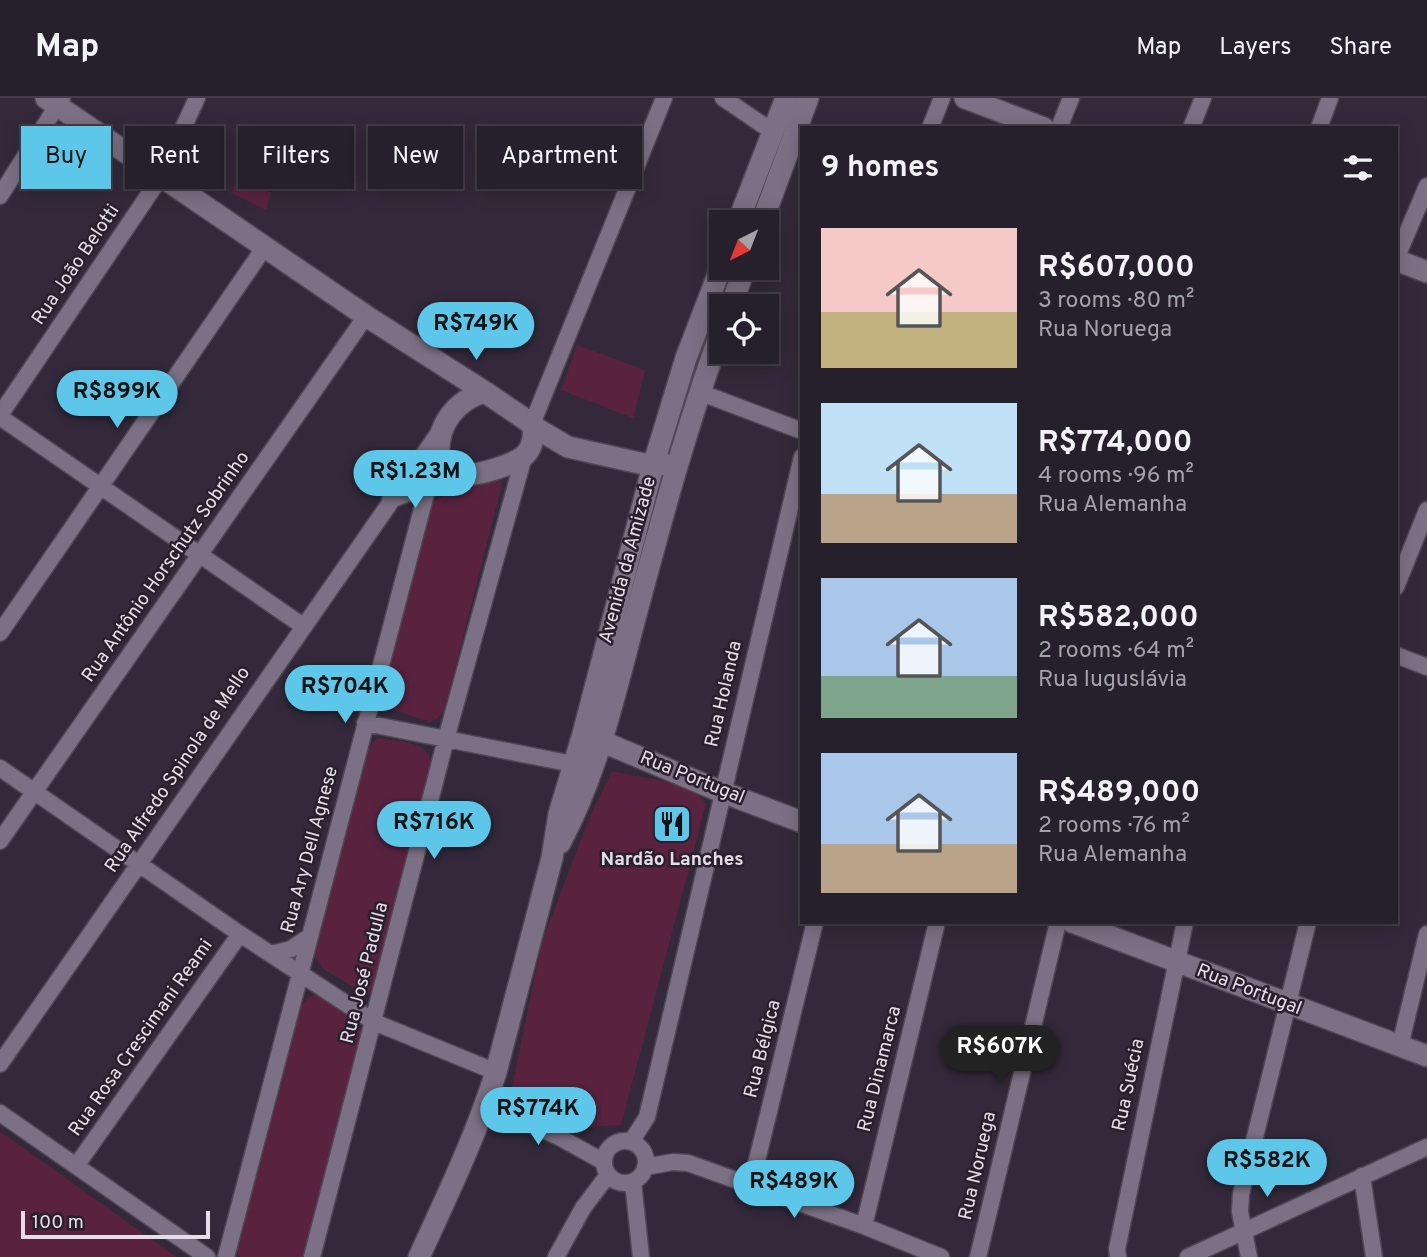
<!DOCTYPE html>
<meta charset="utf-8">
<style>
body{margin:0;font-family:Overpass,sans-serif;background:#322c38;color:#f1f3f6;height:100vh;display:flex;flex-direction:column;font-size:26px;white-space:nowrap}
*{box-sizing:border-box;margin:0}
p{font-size:23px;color:#a4a2a9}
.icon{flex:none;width:38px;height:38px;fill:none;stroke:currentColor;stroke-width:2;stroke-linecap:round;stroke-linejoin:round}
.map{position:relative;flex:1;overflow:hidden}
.sheet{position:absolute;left:800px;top:28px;width:598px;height:798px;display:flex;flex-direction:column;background:#261f2c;border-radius:0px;box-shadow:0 4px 18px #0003,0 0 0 2px #423d48}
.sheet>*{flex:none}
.top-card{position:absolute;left:21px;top:28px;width:665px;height:63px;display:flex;gap:14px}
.needle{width:46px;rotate:222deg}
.fabs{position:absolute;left:709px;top:112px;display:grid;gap:14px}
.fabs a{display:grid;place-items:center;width:70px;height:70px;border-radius:0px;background:#261f2c;box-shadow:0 4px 18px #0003,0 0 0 2px #423d48;font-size:35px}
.scale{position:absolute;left:21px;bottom:18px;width:189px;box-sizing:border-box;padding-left:7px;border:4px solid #e5dee9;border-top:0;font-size:19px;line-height:24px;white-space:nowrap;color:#e5dee9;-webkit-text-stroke:5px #291f2f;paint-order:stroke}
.price{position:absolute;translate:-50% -60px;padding:0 16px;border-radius:24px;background:#5cc7e8;color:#111;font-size:23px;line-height:46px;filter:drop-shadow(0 2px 4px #0008)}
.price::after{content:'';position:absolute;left:50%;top:42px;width:21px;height:16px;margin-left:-10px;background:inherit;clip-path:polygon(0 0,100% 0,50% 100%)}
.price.current{background:#222;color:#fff}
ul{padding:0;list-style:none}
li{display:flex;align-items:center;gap:21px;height:175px;padding:0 21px}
li span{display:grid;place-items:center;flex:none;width:196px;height:140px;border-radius:0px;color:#555}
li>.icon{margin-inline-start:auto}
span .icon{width:84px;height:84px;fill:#fffc;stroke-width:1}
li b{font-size:30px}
h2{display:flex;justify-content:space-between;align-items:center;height:84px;padding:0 21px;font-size:30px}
.chip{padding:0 24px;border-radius:0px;background:#261f2c;box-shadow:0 4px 18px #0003,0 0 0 2px #423d48;font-size:24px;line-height:63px}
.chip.current{background:#5cc7e8;color:#111}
header{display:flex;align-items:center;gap:42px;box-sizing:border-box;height:98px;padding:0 35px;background:#261f2c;border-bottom:2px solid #423d48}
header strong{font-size:33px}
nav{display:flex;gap:38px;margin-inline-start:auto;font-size:24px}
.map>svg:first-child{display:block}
.green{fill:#592340}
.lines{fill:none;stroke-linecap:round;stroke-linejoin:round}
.street-casing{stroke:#504654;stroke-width:19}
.secondary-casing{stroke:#504654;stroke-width:24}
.street{stroke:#7c7084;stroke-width:16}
.secondary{stroke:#7c7084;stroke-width:21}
.labels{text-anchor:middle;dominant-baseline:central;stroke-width:5;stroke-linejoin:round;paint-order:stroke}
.street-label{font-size:19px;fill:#e5dee9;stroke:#291f2f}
.poi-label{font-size:19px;font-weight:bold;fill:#e5dee9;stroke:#291f2f}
</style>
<header>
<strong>Map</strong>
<nav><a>Map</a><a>Layers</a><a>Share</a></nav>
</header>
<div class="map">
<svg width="1427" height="1159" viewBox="0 0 1427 1159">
<rect width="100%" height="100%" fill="#33293a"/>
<path class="green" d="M238,79L271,95L266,112L231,95Z
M577,247L645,272L633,320L561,292Z
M492,378L500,382L502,386L444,613L438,620L430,624L393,612L384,604L381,591L428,411L436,401Z
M378,640C397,644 428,642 431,665L374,890L370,895L364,896L322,870L313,854L369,648Z
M612,673L692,689L706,706L621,1027L584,1029L510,999L542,844L589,721Z
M318,897L358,925L362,937L303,1159H239L237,1153L302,906L309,899Z
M0,1033L176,1159H0Z"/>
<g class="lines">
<g class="street-casing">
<path id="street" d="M723,0L773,34
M930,30L942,0
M1059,30L1071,0
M1191,30L1203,0
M1319,30L1330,0
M0,98L62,0
M1396,161L1427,88
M699,294L802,333
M0,317L160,80L197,0
M0,319L303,528
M532,326L664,0
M390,402L459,377
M1396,489L1427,412
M0,535L264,150
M1396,557L1427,569
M365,625L583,668
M0,670L240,836L374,924L496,974
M0,743L366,218
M271,856L291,851L309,839
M1400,948L1427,836
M0,966L440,333
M486,1006L559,1039L604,1064
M0,1015L207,1159
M604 1064a21 21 0 1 1 42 0a21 21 0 1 1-42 0Z
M631,1044L647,1019L802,359
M76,1068L240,836
M645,1069L673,1064L688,1065L864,1128L941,1159
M1362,1078L1374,1159
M633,1084L641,1159
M751,1087L815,824
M864,1128L937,824
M226,1159L428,388L439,356
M312,1159L446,641L524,358
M556,1159L583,1110L608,1077
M978,1159L1058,824
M1118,1159L1117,1151L1185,824
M1188,1159L1427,1049
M1249,1159L1240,1114L1241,1096L1308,824"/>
</g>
<g class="secondary-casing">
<path id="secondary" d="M46,0L366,218L485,294
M965,0L1044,30
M738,124L786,0
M762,124L808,0
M1396,162L1427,174
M731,208L745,170
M485,294L532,326C535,336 533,349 525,357C515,366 471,381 458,376C449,373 444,364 439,356C437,327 456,302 485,294Z
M534,329L568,349L653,368L665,366
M589,638L722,694L802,724
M560,745C597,676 614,599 634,524C660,427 686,329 721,234
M1072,824L1427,958
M419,1159C447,1098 476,1038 496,974L552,760L559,716L583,636L653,368L686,260L721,169"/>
</g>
<use href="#street" class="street"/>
<use href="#secondary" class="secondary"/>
</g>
<defs>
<g id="restaurant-square" transform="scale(2.0125)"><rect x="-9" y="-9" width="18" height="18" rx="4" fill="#5cc7e8" stroke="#291f2f"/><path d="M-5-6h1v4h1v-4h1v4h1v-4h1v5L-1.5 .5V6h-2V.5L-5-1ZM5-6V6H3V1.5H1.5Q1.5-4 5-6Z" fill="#111"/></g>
</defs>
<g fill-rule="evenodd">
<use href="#restaurant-square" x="672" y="726"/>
</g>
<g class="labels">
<g class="street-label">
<text transform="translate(76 167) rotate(-56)">Rua João Belotti</text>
<text transform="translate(628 462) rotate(-75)">Avenida da Amizade</text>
<text transform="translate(166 469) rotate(-55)">Rua Antônio Horschutz Sobrinho</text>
<text transform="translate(724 596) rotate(-77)">Rua Holanda</text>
<text transform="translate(178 672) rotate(-56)">Rua Alfredo Spinola de Mello</text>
<text transform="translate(692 680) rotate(22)">Rua Portugal</text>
<text transform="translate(310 752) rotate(-75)">Rua Ary Dell Agnese</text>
<text transform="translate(365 875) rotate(-76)">Rua José Padulla</text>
<text transform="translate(1249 892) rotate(21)">Rua Portugal</text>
<text transform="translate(141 940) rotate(-55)">Rua Rosa Crescimani Reami</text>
<text transform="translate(763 951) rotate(-76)">Rua Bélgica</text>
<text transform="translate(880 971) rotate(-76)">Rua Dinamarca</text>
<text transform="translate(1129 987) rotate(-78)">Rua Suécia</text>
<text transform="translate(978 1068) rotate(-77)">Rua Noruega</text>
</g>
<g class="poi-label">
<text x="672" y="762">Nardão Lanches</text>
</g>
</g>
</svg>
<div class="fabs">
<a><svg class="needle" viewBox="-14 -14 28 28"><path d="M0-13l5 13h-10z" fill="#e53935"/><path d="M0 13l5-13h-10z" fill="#a4a2a9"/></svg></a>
<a><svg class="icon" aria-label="locate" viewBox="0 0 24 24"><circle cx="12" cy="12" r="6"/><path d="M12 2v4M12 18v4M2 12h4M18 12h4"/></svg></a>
</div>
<div class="scale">100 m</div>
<b class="price" style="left:476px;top:264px">R$749K</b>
<b class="price" style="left:117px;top:332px">R$899K</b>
<b class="price" style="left:415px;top:412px">R$1.23M</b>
<b class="price" style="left:345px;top:627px">R$704K</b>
<b class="price" style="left:434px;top:763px">R$716K</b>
<b class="price current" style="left:1000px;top:987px">R$607K</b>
<b class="price" style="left:538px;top:1049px">R$774K</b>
<b class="price" style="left:1267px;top:1101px">R$582K</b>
<b class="price" style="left:794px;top:1122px">R$489K</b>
<div class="top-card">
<a class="chip current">Buy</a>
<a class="chip">Rent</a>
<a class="chip">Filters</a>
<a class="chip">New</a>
<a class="chip">Apartment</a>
</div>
<section class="sheet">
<h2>9 homes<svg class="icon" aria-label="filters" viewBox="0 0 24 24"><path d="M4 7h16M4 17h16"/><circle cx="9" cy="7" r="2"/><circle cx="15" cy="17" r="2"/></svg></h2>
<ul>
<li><span style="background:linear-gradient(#f6c9c9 60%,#c2b280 0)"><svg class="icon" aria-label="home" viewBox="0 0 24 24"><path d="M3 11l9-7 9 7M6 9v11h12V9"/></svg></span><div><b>R$607,000</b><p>3 rooms · 80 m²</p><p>Rua Noruega</p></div></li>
<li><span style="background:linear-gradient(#bfe0f5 65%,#b9a48a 0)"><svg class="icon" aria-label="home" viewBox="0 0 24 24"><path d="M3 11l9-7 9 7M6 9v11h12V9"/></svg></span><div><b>R$774,000</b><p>4 rooms · 96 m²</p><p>Rua Alemanha</p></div></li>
<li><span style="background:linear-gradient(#a9c7e8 70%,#7fa58c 0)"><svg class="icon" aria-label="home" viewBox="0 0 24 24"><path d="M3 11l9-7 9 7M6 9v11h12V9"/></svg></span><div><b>R$582,000</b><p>2 rooms · 64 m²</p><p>Rua Iuguslávia</p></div></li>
<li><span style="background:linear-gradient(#a9c7e8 65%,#b9a48a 0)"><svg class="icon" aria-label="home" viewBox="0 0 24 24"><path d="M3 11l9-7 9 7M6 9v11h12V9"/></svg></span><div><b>R$489,000</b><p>2 rooms · 76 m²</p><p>Rua Alemanha</p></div></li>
</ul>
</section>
</div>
